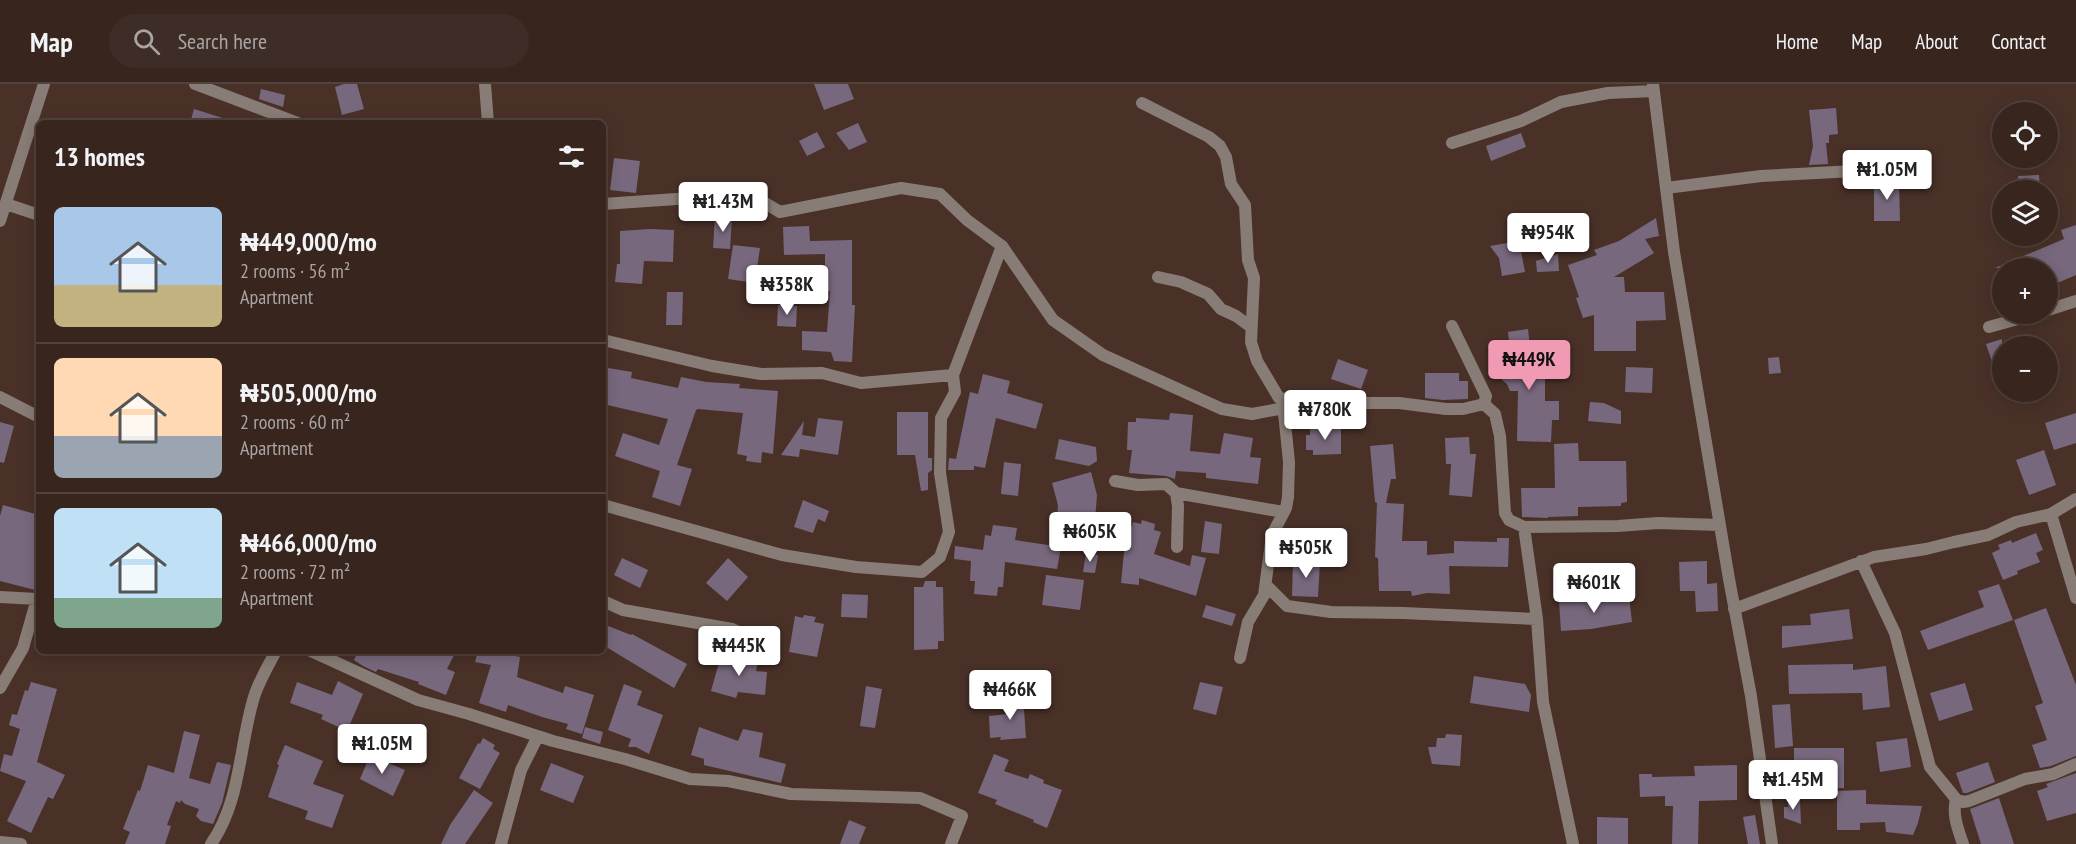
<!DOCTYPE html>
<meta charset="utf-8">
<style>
body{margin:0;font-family:"PT Sans Narrow",sans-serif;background:#3e2d27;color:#f1f3f6;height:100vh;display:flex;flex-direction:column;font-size:22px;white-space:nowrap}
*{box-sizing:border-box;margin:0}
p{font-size:20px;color:#aaa5a4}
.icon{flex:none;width:33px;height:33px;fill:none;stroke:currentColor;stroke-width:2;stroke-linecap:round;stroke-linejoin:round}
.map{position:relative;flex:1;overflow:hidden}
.details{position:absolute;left:36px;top:36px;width:570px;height:534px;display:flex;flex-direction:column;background:#37251e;border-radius:9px;box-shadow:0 3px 15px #0003,0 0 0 2px #51423c}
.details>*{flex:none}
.fabs{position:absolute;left:1992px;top:18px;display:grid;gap:12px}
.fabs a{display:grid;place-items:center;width:66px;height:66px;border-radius:50%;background:#37251e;box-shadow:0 3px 15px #0003,0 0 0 2px #51423c;font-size:30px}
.price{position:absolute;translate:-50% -51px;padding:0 14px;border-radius:6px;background:#fff;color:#222;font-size:20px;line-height:39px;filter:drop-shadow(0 2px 3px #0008)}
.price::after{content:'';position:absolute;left:50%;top:36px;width:18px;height:14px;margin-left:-9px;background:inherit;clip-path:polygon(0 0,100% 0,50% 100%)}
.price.selected{background:#f19ab4;color:#111}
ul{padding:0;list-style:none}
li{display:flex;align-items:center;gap:18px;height:150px;padding:0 18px}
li+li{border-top:2px solid #51423c}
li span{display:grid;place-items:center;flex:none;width:168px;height:120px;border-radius:9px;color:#555}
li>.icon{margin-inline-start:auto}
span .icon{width:72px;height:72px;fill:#fffc;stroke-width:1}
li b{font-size:26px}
h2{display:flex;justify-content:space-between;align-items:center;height:72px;padding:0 18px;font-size:26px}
header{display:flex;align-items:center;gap:36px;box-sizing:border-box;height:84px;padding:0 30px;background:#37251e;border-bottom:2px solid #51423c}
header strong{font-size:28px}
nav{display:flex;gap:33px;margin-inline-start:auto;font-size:21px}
.search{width:420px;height:54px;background:#3e2d27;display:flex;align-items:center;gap:15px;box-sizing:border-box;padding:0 21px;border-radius:33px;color:#aaa5a4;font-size:22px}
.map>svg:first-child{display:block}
.building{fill:#78687d}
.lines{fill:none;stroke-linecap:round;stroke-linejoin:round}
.street{stroke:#887d76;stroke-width:12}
</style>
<header>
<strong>Map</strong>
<div class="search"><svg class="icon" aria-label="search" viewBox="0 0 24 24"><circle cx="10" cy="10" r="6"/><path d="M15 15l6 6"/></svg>Search here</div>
<nav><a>Home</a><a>Map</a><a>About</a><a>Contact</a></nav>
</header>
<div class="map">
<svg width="2076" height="760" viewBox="0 0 2076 760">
<rect width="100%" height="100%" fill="#493128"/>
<path class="building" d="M344,0H357L364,25L342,31L335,3Z
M814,0H848L854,15L824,26Z
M261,5L285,11L283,23L259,15Z
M1836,24L1838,50L1829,51V59H1826L1828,80L1809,81L1813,62L1809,26Z
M194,25L229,36L228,39H190Z
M858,39L867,58L849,66L836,49Z
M817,48L825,63L807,72L799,57Z
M1521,49L1526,63L1491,77L1486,62Z
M614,74L640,77L636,109L610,106Z
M2039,91L2040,106H2019L2018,92Z
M1874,97H1899L1900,137H1874Z
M715,132L732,133L730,165L713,164Z
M1656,134L1659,152L1645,155L1654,169L1614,193H1624L1625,208H1664L1666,236L1636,237V267H1594V231L1583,234L1576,214L1579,213L1568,181L1597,171L1594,166L1619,157Z
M2076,141V191L2048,203V184H1995L2064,155L2061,146Z
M809,142L810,157L852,156V221H855L852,278L834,277L831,268L802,266V247L827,248L830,207H825V170L784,171L783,143Z
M650,145L674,146L673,178L644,177L642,200L615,198L617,180H620V147Z
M1519,157L1525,188L1502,192L1499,174L1490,162Z
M733,161L760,164L755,199L728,195Z
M1558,170L1559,187L1537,188L1536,177Z
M667,208H683L682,241H666Z
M778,221L797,222L796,243L777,242Z
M1528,245L1532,279H1545V317H1559V336H1552L1551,358L1517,357L1518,307H1510L1507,300L1502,296L1507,276L1511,275L1508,248Z
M2002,255V301H2000L1986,260Z
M1779,273L1781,289L1769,290L1768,274Z
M1338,275L1368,286L1361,305L1331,295Z
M1626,283L1653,284L1652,309L1625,308Z
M608,284L632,288L631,294L678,304L681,293L706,298L740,300L739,304L778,307L773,370L762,368L761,379L746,377L747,372L737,370L743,329L698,325L696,326L677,381L692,385L680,422L652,413L660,387L615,372L623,349L659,361L668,335L603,320V309Z
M1425,289H1459V297H1468V315L1443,316L1425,314Z
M983,290L1010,297L1007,309L1043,320L1036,345L996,334L985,384L974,382V386H948L949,374L956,375L970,308L978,310Z
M1590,318L1604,319L1621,327V340L1588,337Z
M897,328H928V374H932V386L928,389V406L921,407L915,371H897Z
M1170,329L1193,331L1190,367L1220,370L1224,349L1253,354L1250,373L1261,374L1258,400L1206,394V389L1176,387L1175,395L1166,392L1129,389L1132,366H1127L1128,338H1136V334L1169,336Z
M2076,329V359L2054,366L2045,339Z
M818,334L843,337L838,371L800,365L799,373L781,371L804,337L802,351L815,353Z
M0,338L14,342L4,379L0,378Z
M1341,343V370L1313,371V366H1306V351H1310V344Z
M1469,353L1470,370H1476L1472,413L1449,411L1451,380H1446L1445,354Z
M1059,355L1096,363L1097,377L1089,382L1055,375Z
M1578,359L1579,377H1626L1627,418L1621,419V422L1578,423V432L1548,433V434L1522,433L1521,404H1555L1554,360Z
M1393,360L1396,395H1391L1386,419L1404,420L1402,457H1427V471L1454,469V457L1497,458V454H1509L1508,483L1449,482L1450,510L1427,509L1412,512L1411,507H1379L1378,474L1375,473L1377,419L1375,418L1370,362Z
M2044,366L2056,401L2029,411L2016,376Z
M1004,378L1021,380L1018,412L1001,410Z
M1091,388L1097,411L1094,449L1056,446L1058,421L1052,399Z
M803,416L829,427L825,438L818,435L813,449L794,443Z
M3,421L39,431V507L0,497V432Z
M1142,436L1155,440L1154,446L1161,448L1154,470L1190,482L1192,471L1206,474L1196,512L1139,494V501L1121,499L1124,468L1133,438L1141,440Z
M1205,437L1222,440L1219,470L1201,468Z
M993,441L1017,444L1015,456L1061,463L1057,485L1005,478L1003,503H998L997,512L974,510L975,497H970L971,477L954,475L955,462L983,466L985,451L991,452Z
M2036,449L2043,466L2036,469L2040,478L2017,487L2018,490L2003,496L1992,469L2000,465L1998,461L2011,456L2012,459Z
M1086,469L1098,471L1095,489L1083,488Z
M622,474L648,486L640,504L614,491Z
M728,474L748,493L727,517L706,499Z
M1293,477L1320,478L1318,513L1292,512Z
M1707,477V500L1717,499L1718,527L1696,528L1695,507H1680L1679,478Z
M1046,491L1084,496L1080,526L1042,521Z
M925,497H936V503H943L944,557H938V565L914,566V503H923Z
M1999,500L2013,536L1928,566L1920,547L1984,523L1978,507Z
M842,510L868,511L867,534L841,533Z
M1629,513L1632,538L1591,545L1561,547L1559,517L1589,515V518Z
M1206,521L1236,530L1232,542L1202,533Z
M2046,524L2076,601V672L2051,682L2040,684L2032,661L2047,656L2035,622L2043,619L2014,536Z
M1849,525L1853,555L1782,564V542L1811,541L1810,530Z
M804,531L816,533L814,538L824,540L817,573L789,568L795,532L803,534Z
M603,540L631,551L632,550L687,580L674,604L603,561Z
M358,567H456L447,585L455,588L446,611L418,600L419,598L378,585L376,588L363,582L354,576Z
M478,567H493L520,573L517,593L563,609L565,602L594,611L582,650L566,645L568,640L542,633L508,621L506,628L479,619L491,581L475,578Z
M727,570L758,578L756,587L767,588L765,611L738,608L736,614L711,607L720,575Z
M1853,580V586L1886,582L1890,623L1863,626L1862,609L1789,610L1788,581Z
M1474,592L1525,600L1531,611L1529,628L1470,619Z
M338,597L363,610L347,647L321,635L323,631L290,619L297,598L332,611Z
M31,598L57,605L37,678L65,691L53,715L48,713L31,749L7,737L26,697L0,687L4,670L12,672L20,645L9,641L12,630L17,631L25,606L28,607Z
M1200,598L1223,603L1216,631L1193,625Z
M1965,599L1973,626L1939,637L1930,609Z
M624,600L642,607L637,621L663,631L649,670L636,663H628L631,655L608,646Z
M866,602L882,605L875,644L860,642Z
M1023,612L1026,654L1000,656L1001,653L990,654L989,632L1008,630L1006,613Z
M1790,620L1793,662L1775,664L1772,621Z
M585,643L603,648L600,660L582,654Z
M699,643L738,657L743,645L763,649L759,673L786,680L781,699L704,681V675L691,671Z
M184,647L200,651L189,694L210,700L217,678L231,681L222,719L213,740L201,737L196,732L199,725L185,720L181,716L180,719L176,717L167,741L171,742L165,760H125L130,748L123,745L138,706L140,707L148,681L174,689Z
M1446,650L1462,651L1460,682L1432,680L1428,663H1436L1437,654H1445Z
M483,654L495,661L493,665L500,669L480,705L459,694L478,659L480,660Z
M1907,654L1911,683L1880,688L1876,658Z
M285,661L323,677L313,700L344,711L332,744L305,735L308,727L268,713L279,681L277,680Z
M1794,664H1844V704L1806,705L1805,685H1794Z
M994,670L1009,676L1004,687L1028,695L1030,690L1044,696L1043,699L1062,706L1047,744L1033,738L1034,736L995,720L997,716L978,709Z
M370,671L405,686L393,712L360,695Z
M1988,678L1995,698L1967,709H1963L1956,689Z
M551,679L584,692L573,719L540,706Z
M1737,681V716L1699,717L1698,760H1672L1673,722H1665V712L1640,713L1639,690H1652V693L1695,692L1694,682Z
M2076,689V729L2047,737L2037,707L2048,703L2046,700Z
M474,706L493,719L465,760H441L450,741Z
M1866,706V720L1922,722L1918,739L1913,751L1886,748L1885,738L1860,739V746H1837V707Z
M1999,714L2014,760H1981L1970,725Z
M1800,715L1801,740L1784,734V723H1788V716Z
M1755,731L1760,760H1748L1743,733Z
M1597,733L1628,734V760H1597Z
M849,736L866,743L859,760H840Z"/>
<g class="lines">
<path class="street" d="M195,0L298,39
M485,0L488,39
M1653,0L1674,168L1729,495L1751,612L1772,760
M1142,19L1209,53L1220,62L1226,73L1231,100L1245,121L1248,176L1254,194L1251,258L1257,277L1279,314L1334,319H1399L1446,325H1463L1484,320L1495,330L1500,352L1505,429L1509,436L1524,443L1618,442L1658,439L1720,441
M1452,59L1521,37L1561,18L1608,9L1654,7
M1666,104L1761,92L1855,87
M6,120L39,131
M603,120L750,110L780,128L901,104L940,110L967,136L1002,162L953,291L955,308L941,334L940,389L949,448L940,473L922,488L856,483L782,471L603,421
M0,137L44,0
M1002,162L1053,236L1103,271L1222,325L1252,330L1284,324
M1158,193L1181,198L1208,210L1221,225L1236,232L1251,243
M2048,226L2076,217
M1452,242L1486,312L1484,320
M1989,243L2036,230
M603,256L712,282L761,290L822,289L861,299L953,291
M0,313L39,333
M1115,397L1138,401L1166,400L1176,409L1178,422L1177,463
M1176,409L1283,428
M2051,430L2076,514
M1524,443L1537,535L1543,618L1573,760
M1861,477L1895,549L1930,683L1956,715
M1266,501L1287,522L1331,528L1403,529L1537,535
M0,513L37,515L23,564L0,604
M603,517L623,526L732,545L771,563
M1734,525L1874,473L1926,465L1954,458L1988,451L2016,438L2051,430L2076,415
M311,567L418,616L469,630L553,657L625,675L690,695L728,697L791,710L920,714L962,732L951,760
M1240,574L1248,538L1264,511L1272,451L1286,424L1288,413L1289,378L1283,319
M0,758L21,760
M211,760C241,717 239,662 254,613C259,597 268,582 276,567
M501,760L521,686L538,652
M1963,760C1958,745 1952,731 1956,715L1963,718L1969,717L2025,695L2053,690L2076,680"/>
</g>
</svg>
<div class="fabs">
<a><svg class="icon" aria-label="locate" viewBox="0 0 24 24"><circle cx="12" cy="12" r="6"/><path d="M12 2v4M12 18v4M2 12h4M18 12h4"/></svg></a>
<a><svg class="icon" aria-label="layers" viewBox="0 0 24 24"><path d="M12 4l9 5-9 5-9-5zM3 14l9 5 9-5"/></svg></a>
<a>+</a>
<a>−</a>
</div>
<b class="price" style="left:1887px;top:117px">₦1.05M</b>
<b class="price" style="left:723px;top:149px">₦1.43M</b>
<b class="price" style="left:1548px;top:180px">₦954K</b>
<b class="price" style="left:787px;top:232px">₦358K</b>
<b class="price selected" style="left:1529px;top:307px">₦449K</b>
<b class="price" style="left:1325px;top:357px">₦780K</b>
<b class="price" style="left:1090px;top:479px">₦605K</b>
<b class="price" style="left:1306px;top:495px">₦505K</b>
<b class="price" style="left:1594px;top:530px">₦601K</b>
<b class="price" style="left:739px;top:593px">₦445K</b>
<b class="price" style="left:1010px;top:637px">₦466K</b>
<b class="price" style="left:382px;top:691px">₦1.05M</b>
<b class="price" style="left:1793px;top:727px">₦1.45M</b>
<section class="details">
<h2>13 homes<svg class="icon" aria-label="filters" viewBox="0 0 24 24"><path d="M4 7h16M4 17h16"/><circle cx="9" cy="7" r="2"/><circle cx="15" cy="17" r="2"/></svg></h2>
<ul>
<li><span style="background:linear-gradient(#a9c7e8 65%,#c2b280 0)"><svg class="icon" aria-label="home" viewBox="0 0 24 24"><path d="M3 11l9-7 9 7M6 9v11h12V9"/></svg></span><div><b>₦449,000/mo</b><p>2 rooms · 56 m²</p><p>Apartment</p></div></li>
<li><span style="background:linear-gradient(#ffd9b3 65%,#9aa5b1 0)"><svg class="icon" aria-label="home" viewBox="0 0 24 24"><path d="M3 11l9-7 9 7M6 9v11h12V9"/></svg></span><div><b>₦505,000/mo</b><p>2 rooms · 60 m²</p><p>Apartment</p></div></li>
<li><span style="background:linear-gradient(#bfe0f5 75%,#7fa58c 0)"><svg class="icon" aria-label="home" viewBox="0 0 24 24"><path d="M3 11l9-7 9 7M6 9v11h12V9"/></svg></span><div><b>₦466,000/mo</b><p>2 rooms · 72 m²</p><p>Apartment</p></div></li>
</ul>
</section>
</div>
